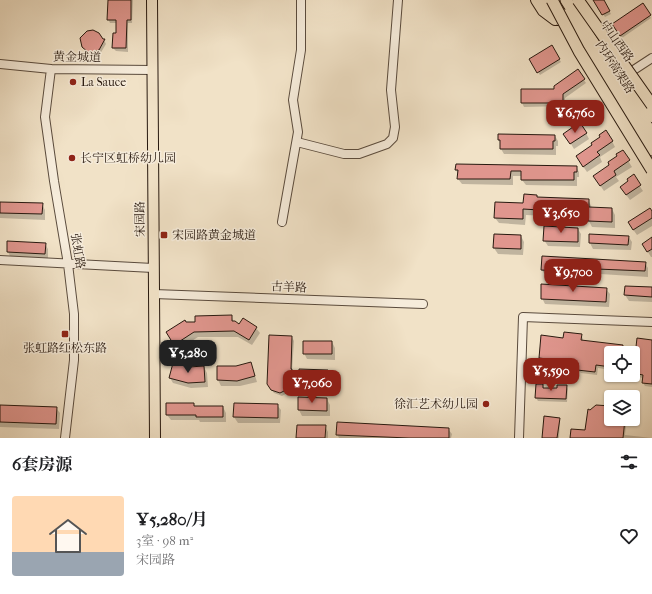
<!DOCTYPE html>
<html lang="zh">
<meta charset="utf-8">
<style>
body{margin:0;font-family:"IM FELL French Canon","Noto Serif SC",serif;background:#f2f2f2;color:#202124;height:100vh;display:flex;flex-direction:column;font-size:15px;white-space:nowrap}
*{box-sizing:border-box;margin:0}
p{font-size:13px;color:#757577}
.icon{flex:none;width:22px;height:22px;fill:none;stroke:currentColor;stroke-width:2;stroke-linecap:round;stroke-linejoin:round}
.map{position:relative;height:438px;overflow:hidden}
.side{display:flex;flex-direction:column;background:#fff;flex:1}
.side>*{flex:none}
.controls{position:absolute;left:604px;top:346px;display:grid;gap:8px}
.controls a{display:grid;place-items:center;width:36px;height:36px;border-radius:4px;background:#fff;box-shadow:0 1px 3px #0004;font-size:20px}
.price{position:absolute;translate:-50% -34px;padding:0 9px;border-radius:8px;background:#8f2418;color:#fff;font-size:13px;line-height:26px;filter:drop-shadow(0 1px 2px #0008)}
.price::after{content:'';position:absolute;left:50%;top:24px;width:12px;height:9px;margin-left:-6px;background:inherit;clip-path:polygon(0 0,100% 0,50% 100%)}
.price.active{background:#222;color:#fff}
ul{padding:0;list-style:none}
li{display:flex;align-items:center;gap:12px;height:100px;padding:0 12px}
li span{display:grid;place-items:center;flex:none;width:112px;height:80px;border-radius:4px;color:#555}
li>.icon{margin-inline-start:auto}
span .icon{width:48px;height:48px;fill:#fffc;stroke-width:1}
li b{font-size:17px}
h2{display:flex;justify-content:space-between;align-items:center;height:48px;padding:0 12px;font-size:17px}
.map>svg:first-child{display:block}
.shadow{fill:#0003}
.building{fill:#e0968e;stroke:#28190f}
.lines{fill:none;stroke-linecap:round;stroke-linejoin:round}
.minor-casing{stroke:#5a4b3d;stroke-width:10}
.major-casing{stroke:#28190f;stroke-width:12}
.highway-casing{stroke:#28190f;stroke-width:13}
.minor{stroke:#f6ecdb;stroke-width:8}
.major{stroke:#f1e2c7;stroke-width:10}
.highway{stroke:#f1e2c7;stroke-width:11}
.highway-bridge-casing{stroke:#28190f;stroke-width:13;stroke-linecap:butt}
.highway-bridge{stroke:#f1e2c7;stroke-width:11}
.poi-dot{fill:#8f2418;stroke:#f6ecdb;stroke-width:1.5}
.labels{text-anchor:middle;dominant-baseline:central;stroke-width:3;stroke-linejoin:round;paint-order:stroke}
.street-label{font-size:12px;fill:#28190f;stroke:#f6ecdb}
.poi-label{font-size:12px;fill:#28190f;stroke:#f6ecdb;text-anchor:start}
</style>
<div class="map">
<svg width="652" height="438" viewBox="0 0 652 438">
<rect width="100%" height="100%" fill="#f1e2c7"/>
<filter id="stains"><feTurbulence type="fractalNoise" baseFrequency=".005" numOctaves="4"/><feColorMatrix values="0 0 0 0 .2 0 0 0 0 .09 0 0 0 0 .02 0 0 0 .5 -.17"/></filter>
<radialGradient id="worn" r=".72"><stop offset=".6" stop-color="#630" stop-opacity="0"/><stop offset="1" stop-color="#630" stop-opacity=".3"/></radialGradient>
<path class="shadow" d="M109,0H133L132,23H128V52L116,51L113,48L117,34V23H110L108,19Z
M594,0H603L611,14L605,17Z
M643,5L651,18L622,38L613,24Z
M104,40L106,44L100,54L95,56L87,53L81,41Z
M551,46L561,62L540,75L530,60Z
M584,80L586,83L565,98V106L524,107L522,103V90H555Z
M574,130L586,133L589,139L574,149L568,139Z
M555,136L558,141V146H556V155L504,154L501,149V144L499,140Z
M612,141L615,147L600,157L602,162L587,172L580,162Z
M622,151L632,167L616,177L619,181L604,191L597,181Z
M576,167L579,172V177H577V186L526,185L522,180V176H513V185L462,184L458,179V174L456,170Z
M633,176L643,191L630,200L624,192Z
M537,198L588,200L592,208L612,209L615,215V228L592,227L589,221V218L526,215L525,225L499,223L495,218Z
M0,203L42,204L45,210V220L0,218Z
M652,213V226L637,235L632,228Z
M578,229L581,234L580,247L548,246L544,240Z
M521,236L524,242L523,255L498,254L494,248Z
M628,236L632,242L631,250L593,249L590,243Z
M652,239V257H651L643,244Z
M45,244L48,249V259L11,258L8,252Z
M645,263L648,268V277L600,274V278L546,276L542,270Z
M652,288V302L629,301L625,295Z
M606,289L610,294L609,307L545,304L542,298Z
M231,316L234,322L239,325L256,328L260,333L252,345L238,337H198L178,350L170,338L185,323H196Z
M581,335L583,339V341L622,346L624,350V353H611V370L598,368L597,375L581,373L578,370L579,366L542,361L540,358L564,339Z
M292,337L294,341L292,371L294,373L289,392L282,396L274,393L271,389Z
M638,339L652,341V387L645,386L643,383L644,378L636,377L634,373Z
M332,342L335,348V360L307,359L304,353Z
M250,363L253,369L257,382L240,386H221L218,380L236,367Z
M204,367L207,373L208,387L191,388L173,383L170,378L188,368Z
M328,371L331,376V388L303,387L300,382Z
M536,385H543L544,389H558L566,386L568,389L567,402L538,401L536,398Z
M299,398L327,399L330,405V416H302L299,410Z
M193,404L195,407H223L226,413V422H200L199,420H171L167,415Z
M277,405L281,410L280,423H238L234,417Z
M0,406L56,408L60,413L59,429L0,427Z
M611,407V419H632L631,424L626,426L625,435L652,438H571L586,431Z
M559,419L560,421L559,438H543Z
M325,426L328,432V438H298Z
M448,429L452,434L451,438H339L337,434Z"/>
<path class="building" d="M108,0H131V20H127L126,48H112L113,33H116V20H107Z
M593,0H604L610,11L602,15Z
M643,3L651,15L620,36L612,24Z
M93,30L99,33L103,39H105L99,50L89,53L82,47L80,38L87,31Z
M552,45L560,59L537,73L529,59Z
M578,69L585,79L563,94V103H521V89H554V86Z
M581,124L587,133L570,144L563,134L573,127L574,129Z
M606,130L613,141L597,152L600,155L583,167L576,156L592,145L591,143L600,137L599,135Z
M498,134L555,135V141H553V149H500V140H498Z
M623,150L630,160L614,171L616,175L600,186L593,176L609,165L608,162L617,156L616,154Z
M456,164L577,166V172H574V180H521V171H511L510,179H457L458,170H455Z
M634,174L641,185L626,195L620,187L628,181L627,179Z
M524,194L537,195V197L589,199V207L612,208V222L588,221V213L523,209V219L494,218L495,202L523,203Z
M0,202L43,203L42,214L0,213Z
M650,208L652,211V218L633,230L628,222Z
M544,226L578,228V242L543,241Z
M494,234L521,235V249L493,248Z
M589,234L629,236L628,245L589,243Z
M652,237V249L647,252L642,244Z
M7,241L46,243L45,254L7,252Z
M542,256L646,262L645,271L597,269V273L541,270Z
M541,284L607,288L606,302L541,299Z
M625,286L652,287V297L624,295Z
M232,315V321H235L239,324L243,318L257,327L249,340L234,331L194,332L174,345L166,332L185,320L186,322H195V316Z
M564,332L582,334L581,340L623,345L622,353H611V367L596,365L595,372L577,370L578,363L539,358L541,335L563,338Z
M269,335L292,336L291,369H292L289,385L286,390L280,393L271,390L267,384Z
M637,338L652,340V384L642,383L643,375L633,373Z
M303,341H332V354H303Z
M251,362L255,376L237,381L217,380V366H236Z
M173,363L189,367L204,366L205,382L188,383L169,378Z
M299,369L328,370V383L299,382Z
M536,384H543V388H557V385H567L566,399L535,398Z
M298,397L327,398V411L298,410Z
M166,403H194V406H223V417H196V415H166Z
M234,403L278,404V418L233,417Z
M0,405L57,407L56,424L0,422Z
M596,405L611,406V419H625L623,438H570L571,429L585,430L588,409L590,410Z
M544,416L560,418L557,438H542Z
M337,422L449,428V438H409L336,435Z
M297,425H326L325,438H296Z"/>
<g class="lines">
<g class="minor-casing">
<path id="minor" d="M0,64L51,69L153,70
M51,69L45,117L54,181L68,264L74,314V360L65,438
M626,75L652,58
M297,142L344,154H359L387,144L393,138L395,127L391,90L398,0
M282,222L298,132L293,100L301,50V0
M0,260L153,268
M154,294L423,304
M519,438L523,317L652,322"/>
</g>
<g class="major-casing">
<path id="major" d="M152,0L155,438
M536,0L543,11L555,20
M544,0L558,20
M630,83L652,117"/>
</g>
<g class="highway-casing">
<path id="highway" d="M566,0L652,134
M564,15L582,40L652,150"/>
</g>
<use href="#minor" class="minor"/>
<use href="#major" class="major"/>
<use href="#highway" class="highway"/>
<g class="highway-bridge-casing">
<path id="highway-bridge" d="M552,0L579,51L652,170
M578,0L652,105"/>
</g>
<use href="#highway-bridge" class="highway-bridge"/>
</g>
<g class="poi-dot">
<circle cx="73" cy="82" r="4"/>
<circle cx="72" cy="158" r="4"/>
<rect x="160" y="231" width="8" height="8" rx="2"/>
<rect x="61" y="330" width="8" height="8" rx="2"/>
<circle cx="486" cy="404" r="4"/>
</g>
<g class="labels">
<g class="street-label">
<text transform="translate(617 41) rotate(55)">中山西路</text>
<text transform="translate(77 57) rotate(1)">黄金城道</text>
<text transform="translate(615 67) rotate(57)">内环高架路</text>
<text transform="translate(140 219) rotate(-91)">宋园路</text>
<text transform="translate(78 251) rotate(81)">张虹路</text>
<text transform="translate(289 287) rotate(2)">古羊路</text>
</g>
<g class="poi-label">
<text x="81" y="82">La Sauce</text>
<text x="80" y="158">长宁区虹桥幼儿园</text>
<text x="172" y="235">宋园路黄金城道</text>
<text x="65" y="348" text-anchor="middle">张虹路红松东路</text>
<text x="478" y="404" text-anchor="end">徐汇艺术幼儿园</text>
</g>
</g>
<rect width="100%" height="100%" filter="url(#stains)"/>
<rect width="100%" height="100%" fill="url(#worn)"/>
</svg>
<div class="controls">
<a><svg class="icon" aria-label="locate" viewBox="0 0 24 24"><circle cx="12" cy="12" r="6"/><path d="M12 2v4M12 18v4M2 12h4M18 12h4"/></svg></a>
<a><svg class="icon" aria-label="layers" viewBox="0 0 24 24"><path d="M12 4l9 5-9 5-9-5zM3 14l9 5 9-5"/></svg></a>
</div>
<b class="price" style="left:575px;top:134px">¥6,760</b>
<b class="price" style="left:561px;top:234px">¥3,650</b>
<b class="price" style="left:573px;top:293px">¥9,700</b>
<b class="price active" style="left:188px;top:374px">¥5,280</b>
<b class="price" style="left:551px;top:392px">¥5,590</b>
<b class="price" style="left:312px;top:404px">¥7,060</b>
</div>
<section class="side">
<h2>6套房源<svg class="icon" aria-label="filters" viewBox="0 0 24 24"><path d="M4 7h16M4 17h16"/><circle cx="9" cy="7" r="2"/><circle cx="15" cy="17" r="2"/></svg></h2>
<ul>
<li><span style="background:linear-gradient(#ffd9b3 70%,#9aa5b1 0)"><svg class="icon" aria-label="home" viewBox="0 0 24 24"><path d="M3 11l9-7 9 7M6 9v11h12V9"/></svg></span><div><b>¥5,280/月</b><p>3室 · 98 m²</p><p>宋园路</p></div><svg class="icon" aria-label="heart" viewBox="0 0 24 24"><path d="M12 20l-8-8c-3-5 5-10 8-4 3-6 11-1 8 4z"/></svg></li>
</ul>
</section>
